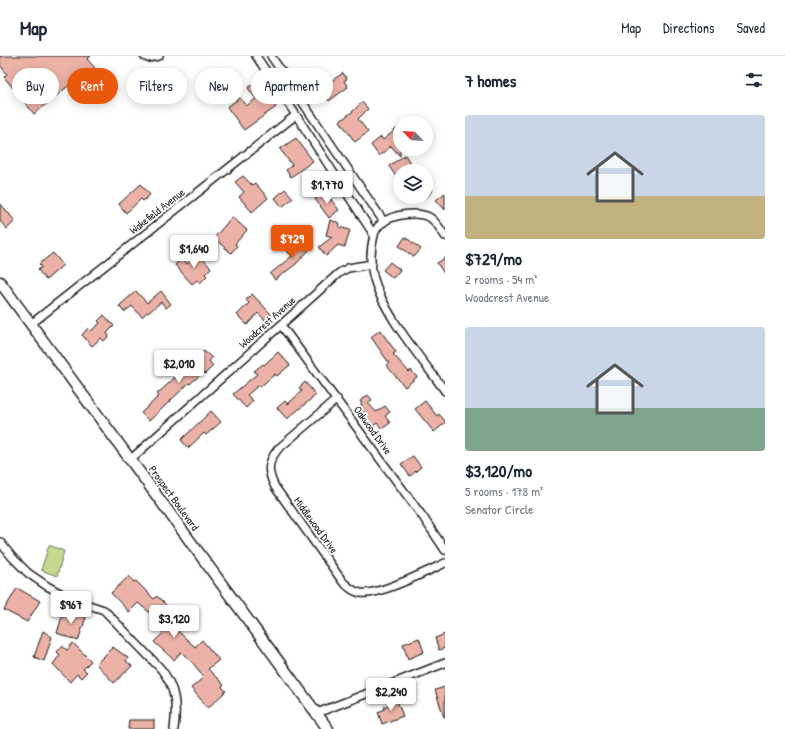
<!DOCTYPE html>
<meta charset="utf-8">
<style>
body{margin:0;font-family:"Patrick Hand",sans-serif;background:#f2f2f3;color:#1f2937;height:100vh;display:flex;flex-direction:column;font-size:15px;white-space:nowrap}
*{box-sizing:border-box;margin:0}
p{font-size:13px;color:#747a83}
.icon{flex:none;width:22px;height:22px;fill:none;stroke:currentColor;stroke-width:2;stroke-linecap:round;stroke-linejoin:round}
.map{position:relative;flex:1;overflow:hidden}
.panel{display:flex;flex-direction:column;background:#fff;width:340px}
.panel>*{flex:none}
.top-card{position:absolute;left:12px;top:12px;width:373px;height:36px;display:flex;gap:8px}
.needle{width:26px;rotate:295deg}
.buttons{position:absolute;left:393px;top:60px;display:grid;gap:8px}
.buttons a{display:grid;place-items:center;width:40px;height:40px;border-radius:50%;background:#fff;box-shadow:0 2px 10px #0003;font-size:20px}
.price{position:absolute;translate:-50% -34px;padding:0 9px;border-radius:4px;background:#fff;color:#222;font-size:13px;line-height:26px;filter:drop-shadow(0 1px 2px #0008)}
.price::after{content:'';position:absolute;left:50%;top:24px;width:12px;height:9px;margin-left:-6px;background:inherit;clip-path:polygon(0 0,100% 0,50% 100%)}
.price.selected{background:#ea580c;color:#fff}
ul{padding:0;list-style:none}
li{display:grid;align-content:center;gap:8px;height:212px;padding:0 20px}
li span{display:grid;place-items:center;height:124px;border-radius:4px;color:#555}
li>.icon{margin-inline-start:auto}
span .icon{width:72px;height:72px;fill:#fffc;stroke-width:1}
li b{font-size:17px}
h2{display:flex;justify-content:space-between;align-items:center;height:48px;padding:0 20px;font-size:17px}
.pill{padding:0 14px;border-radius:18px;background:#fff;box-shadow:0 2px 10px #0003;font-size:14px;line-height:36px}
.pill.selected{background:#ea580c;color:#fff}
header{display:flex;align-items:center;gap:24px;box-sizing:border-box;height:56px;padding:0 20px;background:#fff;border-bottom:1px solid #e0e1e3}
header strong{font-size:19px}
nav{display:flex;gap:22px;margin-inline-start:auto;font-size:14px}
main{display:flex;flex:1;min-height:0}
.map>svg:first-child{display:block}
.green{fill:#c2d98f;stroke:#6f7a56}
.building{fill:#ecb2a7;stroke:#1c1c1c}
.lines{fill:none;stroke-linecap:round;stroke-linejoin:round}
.street-casing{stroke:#1c1c1c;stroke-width:10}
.secondary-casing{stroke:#1c1c1c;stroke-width:13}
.street{stroke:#fff;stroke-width:7}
.secondary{stroke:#fff;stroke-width:10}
.labels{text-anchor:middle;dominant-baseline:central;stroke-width:3.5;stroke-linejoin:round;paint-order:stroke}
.street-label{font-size:11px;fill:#1c1c1c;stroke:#fff}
</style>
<header>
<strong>Map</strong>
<nav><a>Map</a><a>Directions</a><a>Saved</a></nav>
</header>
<main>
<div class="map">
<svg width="445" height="673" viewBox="0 0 445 673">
<rect width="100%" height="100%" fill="#fff"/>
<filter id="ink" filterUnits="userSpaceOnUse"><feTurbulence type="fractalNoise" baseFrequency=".025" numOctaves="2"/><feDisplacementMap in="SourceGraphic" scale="8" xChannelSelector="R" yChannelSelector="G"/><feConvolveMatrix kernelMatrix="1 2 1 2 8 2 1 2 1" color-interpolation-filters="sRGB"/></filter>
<g filter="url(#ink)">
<path class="green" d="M49,489L64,495L57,520L41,514Z"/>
<path class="building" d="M0,0H91L87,3L95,12L89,17L93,21L83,28L78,22L34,58L4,21L7,18L0,9Z
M343,17L347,23L344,25L348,31L329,45L319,32L323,29L322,27L328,23L330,26Z
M257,25L276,51L244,74L227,51L240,42L246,50L256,43L248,32Z
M362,46L368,53L358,63L368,76L355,86L340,65L352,56Z
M400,70V100L391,90L379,100L371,89L381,81L383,84Z
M296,82L313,105L291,121L286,114L292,109L280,93Z
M405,99L414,113L411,115H400V127L389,110Z
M243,120L252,129L255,127L268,142L252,156L239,141L244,136L235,126Z
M141,128L150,139L143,145L141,143L126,157L119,148Z
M426,128L433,135L426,142Z
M285,133L293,142L282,151L275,142Z
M325,136L339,154L329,162L315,143Z
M445,137V154L436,144Z
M0,147L15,165L7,173L0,165Z
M232,161L247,174L235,188L237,190L231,197L214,182Z
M330,164L340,167L339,171L350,174L345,191L338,189L326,200L319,191L332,181L326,179Z
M405,181L421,193L414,201L399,190Z
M299,183L310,193L296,208L275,224L270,218L292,200L287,195Z
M53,197L63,209L46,224L38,214L42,211L39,208Z
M198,198L211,212L205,218L207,220L200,227L197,224L192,228L175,209L182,202L187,208Z
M445,202V219L437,207Z
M390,206L400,214L393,222L383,214Z
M136,235L147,247L161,235L171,248L166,252L161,246L148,257L147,256L142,261L132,250L124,256L119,250Z
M252,238L273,260L267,266L258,257L247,269L237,259L249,247L246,244Z
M104,259L114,270L107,277L109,280L104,285L101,282L92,290L82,279L88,272L91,275L100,267L98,265Z
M380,274L396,296L393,298L409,316L411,314L417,321L405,331L386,309L389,307L371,281Z
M204,295L212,302L209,305L213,310L205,318L203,316L190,328L189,327L149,365L141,357L159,340L157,338Z
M278,296L290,309L277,320L275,318L260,331L259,329L247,339L253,345L246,352L233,338L257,318L254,315L263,308L264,309Z
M305,326L316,339L287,363L277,352L285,345L288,348L302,335L299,332Z
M368,339L372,344L368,347L376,356L385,350L390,356L385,360L390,367L382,373L377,367L373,370L359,351L362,349L360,345Z
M425,345L437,360L439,358L445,365V367L434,376L415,353Z
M211,355L221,366L206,379L204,377L188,392L181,384Z
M413,400L421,411L410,420L401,408Z
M129,520L134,526L136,525L154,543L157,540L173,556L166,564L195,591L202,584L219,604L208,613L224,629L222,631L226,635L208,652L191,632L204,621L192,606L181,596L174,604L154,586L166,574L154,562L155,561L138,547L129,556L111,537Z
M17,532L40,545L27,566L4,554Z
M64,554L86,561L78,585L57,577Z
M43,575L52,581L44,605L34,601Z
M445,578V592L439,594L435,582Z
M419,582L424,596L408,603L403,588Z
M73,587L91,605L83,613L87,616L81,622L77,618L70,626L53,608L60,599L57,596L62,590L67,594Z
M113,591L128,602L126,605L132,610L114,627L96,608Z
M445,631V661H444L435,634Z
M396,642L403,660L382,668L378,656L385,653L384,651L390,648L389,645Z
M129,664H154V673H128Z"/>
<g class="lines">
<g class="street-casing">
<path id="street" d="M144,0L148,2L159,0
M256,0L296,59L374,179
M271,0L384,166
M445,180C441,174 436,165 429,161C413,154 379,159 374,179C371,191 370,207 373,219C382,257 422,303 445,335
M31,268L296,59
M281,269L423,461L445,494
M337,343L278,393C267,407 267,415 275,431L343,526C349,531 353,536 361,537C378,540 428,515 445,507
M131,403L339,217L348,212L372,208
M0,486L12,501L28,517L47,530L71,543L104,554L161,613C176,632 177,650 174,673
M317,657L445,607"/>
</g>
<g class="secondary-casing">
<path id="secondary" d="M0,226L328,673"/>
</g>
<use href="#street" class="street"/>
<use href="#secondary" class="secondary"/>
</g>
</g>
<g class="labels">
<g class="street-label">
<text transform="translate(157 155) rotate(-38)">Wakefield Avenue</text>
<text transform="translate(267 266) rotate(-42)">Woodcrest Avenue</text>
<text transform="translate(373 374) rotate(54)">Oakwood Drive</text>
<text transform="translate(174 442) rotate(54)">Prospect Boulevard</text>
<text transform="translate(316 469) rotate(54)">Middlewood Drive</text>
</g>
</g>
</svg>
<div class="buttons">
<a><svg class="needle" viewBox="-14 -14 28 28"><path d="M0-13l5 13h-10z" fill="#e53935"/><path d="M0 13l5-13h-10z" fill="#747a83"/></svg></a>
<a><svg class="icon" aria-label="layers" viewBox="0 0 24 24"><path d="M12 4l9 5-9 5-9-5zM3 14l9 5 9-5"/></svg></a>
</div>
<b class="price" style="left:327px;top:149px">$1,770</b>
<b class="price selected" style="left:292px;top:203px">$729</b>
<b class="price" style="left:194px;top:213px">$1,640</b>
<b class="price" style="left:179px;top:328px">$2,010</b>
<b class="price" style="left:71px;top:569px">$967</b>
<b class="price" style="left:174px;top:583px">$3,120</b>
<b class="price" style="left:391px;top:656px">$2,240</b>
<div class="top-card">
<a class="pill">Buy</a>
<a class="pill selected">Rent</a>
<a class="pill">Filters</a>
<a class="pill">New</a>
<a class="pill">Apartment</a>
</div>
</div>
<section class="panel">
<h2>7 homes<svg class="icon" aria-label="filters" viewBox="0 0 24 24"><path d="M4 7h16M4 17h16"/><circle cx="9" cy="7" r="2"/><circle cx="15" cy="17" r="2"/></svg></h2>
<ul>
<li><span style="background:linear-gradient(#c9d6e8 65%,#c2b280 0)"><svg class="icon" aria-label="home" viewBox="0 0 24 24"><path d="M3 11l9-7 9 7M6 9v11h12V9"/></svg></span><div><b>$729/mo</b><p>2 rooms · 54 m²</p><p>Woodcrest Avenue</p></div></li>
<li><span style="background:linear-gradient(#c9d6e8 65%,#7fa58c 0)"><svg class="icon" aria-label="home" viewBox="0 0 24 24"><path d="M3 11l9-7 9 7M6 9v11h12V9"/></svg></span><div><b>$3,120/mo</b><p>5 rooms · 178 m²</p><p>Senator Circle</p></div></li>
</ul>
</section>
</main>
